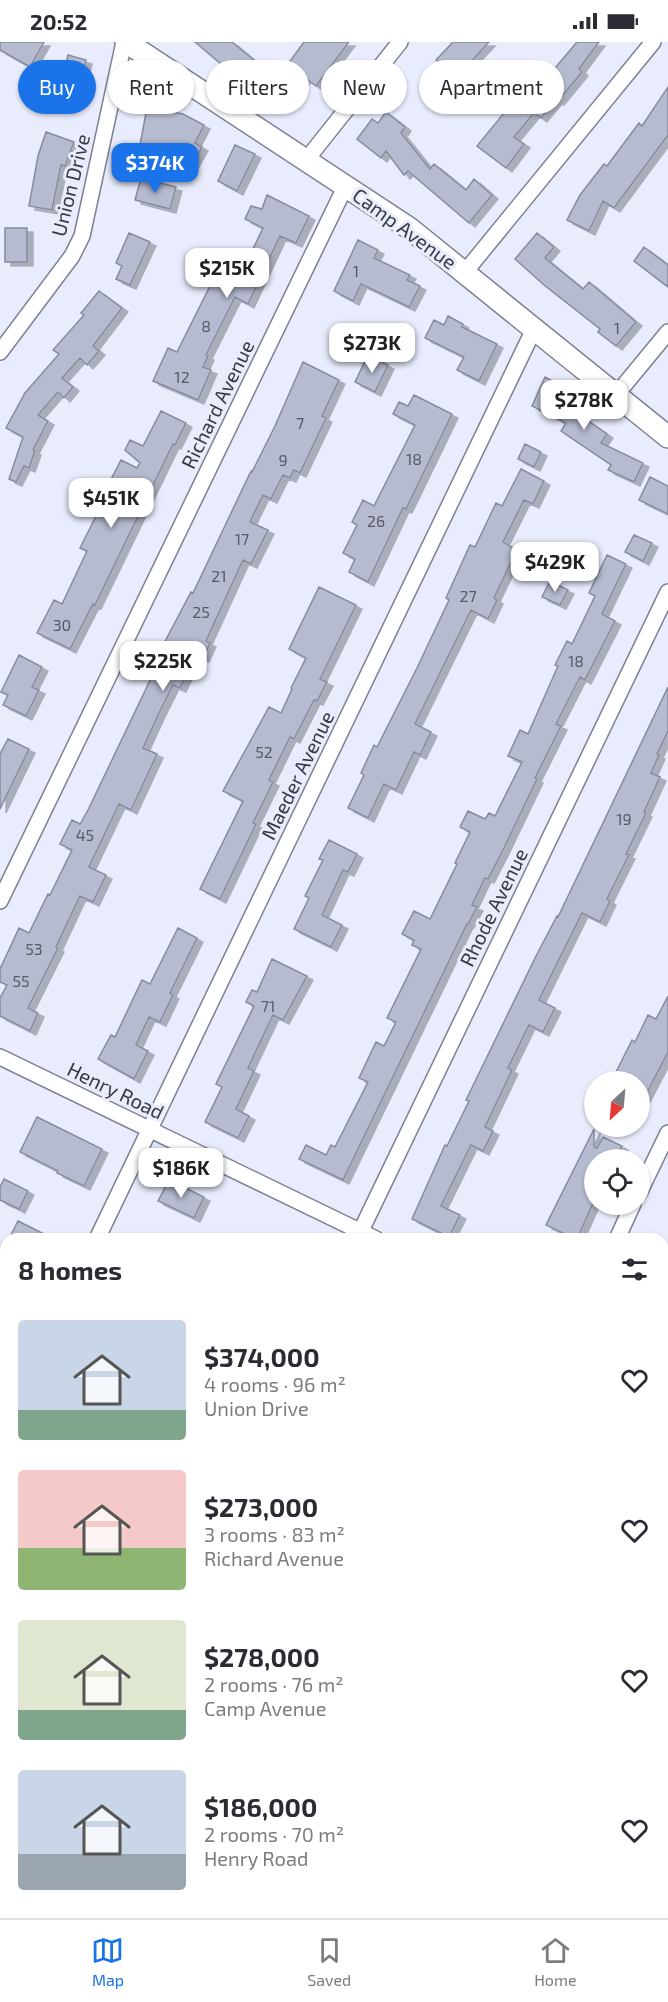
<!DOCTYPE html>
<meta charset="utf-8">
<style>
body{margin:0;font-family:"Exo 2",sans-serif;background:#f7f7f7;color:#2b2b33;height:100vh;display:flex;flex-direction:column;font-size:22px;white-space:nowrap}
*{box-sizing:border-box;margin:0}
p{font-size:20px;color:#7c7c81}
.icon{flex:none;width:33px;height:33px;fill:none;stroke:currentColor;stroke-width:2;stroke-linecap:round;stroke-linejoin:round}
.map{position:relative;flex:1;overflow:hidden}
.sheet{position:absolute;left:0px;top:1191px;width:669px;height:686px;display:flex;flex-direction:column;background:#fff;border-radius:18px 18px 0 0;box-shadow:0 2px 4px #0004}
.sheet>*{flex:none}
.top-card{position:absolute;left:18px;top:18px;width:633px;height:54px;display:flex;gap:12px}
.needle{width:39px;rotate:206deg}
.tools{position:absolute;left:584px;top:1029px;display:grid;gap:12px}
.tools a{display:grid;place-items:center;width:66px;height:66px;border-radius:50%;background:#fff;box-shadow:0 2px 4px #0004;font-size:30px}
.price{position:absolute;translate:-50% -51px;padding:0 14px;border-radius:12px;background:#fff;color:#222;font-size:20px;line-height:39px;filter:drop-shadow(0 2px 3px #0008)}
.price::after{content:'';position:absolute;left:50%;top:36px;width:18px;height:14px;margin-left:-9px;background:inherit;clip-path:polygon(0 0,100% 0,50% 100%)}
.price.current{background:#1a73e8;color:#fff}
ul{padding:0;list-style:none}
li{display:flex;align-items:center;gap:18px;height:150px;padding:0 18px}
li span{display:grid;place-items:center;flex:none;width:168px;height:120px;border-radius:6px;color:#555}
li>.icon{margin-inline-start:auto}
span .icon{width:72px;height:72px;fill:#fffc;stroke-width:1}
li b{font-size:26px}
h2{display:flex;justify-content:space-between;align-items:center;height:72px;padding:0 18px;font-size:26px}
.tag{padding:0 21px;border-radius:27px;background:#fff;box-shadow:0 2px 4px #0004;font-size:21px;line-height:54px}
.tag.current{background:#1a73e8;color:#fff}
.status{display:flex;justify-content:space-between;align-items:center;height:42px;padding:0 30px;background:#fff;direction:ltr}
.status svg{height:16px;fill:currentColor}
.dock{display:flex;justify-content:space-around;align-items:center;height:84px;border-top:2px solid #e1e1e2;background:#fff;font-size:16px;color:#7c7c81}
.dock a{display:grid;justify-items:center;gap:3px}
.dock .current{color:#1a73e8}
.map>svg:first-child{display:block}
.building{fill:#b7bbd0;stroke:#878b9f;stroke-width:1.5;filter:url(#shadow)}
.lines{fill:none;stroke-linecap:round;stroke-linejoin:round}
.street-casing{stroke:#7d8195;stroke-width:18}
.secondary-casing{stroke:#7d8195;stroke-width:24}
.street{stroke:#fff;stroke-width:15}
.secondary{stroke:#fff;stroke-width:21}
.labels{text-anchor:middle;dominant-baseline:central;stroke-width:6;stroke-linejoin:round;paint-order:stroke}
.number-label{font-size:16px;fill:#585a66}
.street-label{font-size:20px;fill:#383a43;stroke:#e8ecfd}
</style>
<div class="status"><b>20:52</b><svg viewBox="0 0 49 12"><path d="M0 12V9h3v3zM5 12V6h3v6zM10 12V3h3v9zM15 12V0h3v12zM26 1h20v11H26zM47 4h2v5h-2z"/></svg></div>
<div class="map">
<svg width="668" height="1876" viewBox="0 0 668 1876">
<defs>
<filter id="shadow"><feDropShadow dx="6" dy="4" stdDeviation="0" flood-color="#0004"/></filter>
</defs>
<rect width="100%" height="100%" fill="#e8ecfd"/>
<path class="building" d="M0,0H44L30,25L0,8Z
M195,0H232L267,29L270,25L280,33L304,0H349L316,44L305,36L289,59L241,24L234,33Z
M453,0H489L456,36L436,18Z
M577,0H599L579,27L582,30L558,59L556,58L541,76L534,71L514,95L524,102L506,126L477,104L526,44L534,51Z
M68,13L86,18L78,53L60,48Z
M668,45V93L614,166L603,159L589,189L567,178L580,153L604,122L607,124L639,81L642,84Z
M147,65L183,72L204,83L195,101L202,105L191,124L156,106L140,103Z
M386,70L405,85L401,91L430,127L434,122L466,148L474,137L492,153L469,181L408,129L404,133L386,109L381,116L357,97L372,77L378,81Z
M46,90L74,100L65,124L61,123L52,168L29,164L38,114Z
M235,103L255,112L237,149L218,139Z
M141,136L176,145L170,167L135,158Z
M267,153L309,174L296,201L280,194L248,262L235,255L206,313L208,314L203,325L211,328L198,358L153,339L168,306L177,310L220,224L240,234L263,186L245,177L251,164L262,167Z
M5,186H27V220H5Z
M129,191L150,200L130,243L116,237L122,224L116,221Z
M537,191L554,205L545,216L583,247L589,240L636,280L616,304L598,290L600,287L544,243L515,217Z
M358,198L378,208L374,216L410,233L407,238L420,244L409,265L361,242L353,259L334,249Z
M644,205L668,223V245L634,219Z
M99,249L122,266L93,304L99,309L87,323L80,316L62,336L73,345L64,356L58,350L38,373L48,379L33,408L35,409L29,426L24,424L16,440L9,437L23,395L6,386L25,351L59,312L53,308L84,273L81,271Z
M448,274L463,282L462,285L497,302L479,339L457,328L464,315L425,296L434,278L444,283Z
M368,313L388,323L375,350L355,340Z
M303,320L339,338L322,374L326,376L300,431L294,428L290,436L283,433L271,457L263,453L250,480L268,488L251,522L243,518L206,599L210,601L203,616L196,613L180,646L173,643L159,671L143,706L157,712L131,768L119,762L89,825L106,833L93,860L80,854L56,905L58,906L28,966L38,971L30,989L0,974V956L7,943L0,940V927L19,886L29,891L48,852L50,853L72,808L60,802L72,778L80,782L88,768L164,609L161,607L191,550L193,551L251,429L252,430L275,384Z
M545,335L564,345L558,358L607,392L601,401L643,421L634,440L608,428L611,423L561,389L566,381L532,364Z
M414,353L452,372L406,467L403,466L368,540L349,530L355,517L343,511L357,483L352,480L363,458L374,464L415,383L393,372L399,360L408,364Z
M161,369L186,381L175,403L173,402L95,563L93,562L70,607L37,591L54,558L62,562L87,509L80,506L98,470L86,465L97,443L106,447L121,418L137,426L140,421L125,408L130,398L143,404Z
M525,402L541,410L534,425L518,417Z
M521,427L544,439L533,462L524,458L503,500L517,508L494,556L497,558L488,577L471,568L415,682L431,690L420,713L414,710L396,748L384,742L368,776L348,766L364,733L361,731L374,703L377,705L417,626L449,558L446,556L470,503L475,505L496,461L502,464Z
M650,435L668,444V472L639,458Z
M634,493L652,501L643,519L625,510Z
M607,513L626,522L602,572L615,579L585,638L580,635L556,682L561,684L535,736L537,737L504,806L488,837L485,836L472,863L477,865L468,882H467L343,1138L299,1117L306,1103L326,1113L331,1103L335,1105L368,1040L359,1036L376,1000L384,1004L396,980L387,976L421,907L412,903L414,898L402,892L414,869L430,877L457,822L455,821L470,790L460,785L468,769L485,777L489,771L495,774L522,720L508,714L520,688L528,692L558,624L555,623L567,599L572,602L595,554L589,551Z
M550,539L568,548L560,563L542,555Z
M319,545L356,563L320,637L327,640L317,659L314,658L294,697L290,695L269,738L273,740L253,781L256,782L220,857L200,847L243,759L223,749L269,665L281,671L292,647L291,646L306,616L289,607Z
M19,613L42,625L32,645L39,648L26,674L3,663L8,653L1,650Z
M668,645V689L657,712L659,713L651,731L660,735L644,770L646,771L626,812L629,813L607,857L610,859L600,880L582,871L539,958L555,966L543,990L529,983L508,1026L512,1028L485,1085L493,1089L483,1109L471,1103L441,1164L460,1173L449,1195L412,1177L445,1103L447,1104L469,1059L466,1058L536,914L557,874L558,875Z
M8,697L29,707L0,767V712Z
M329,798L357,812L348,830L343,828L322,873L342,883L331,905L294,887L309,856L305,854L323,818L319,817Z
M178,886L197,896L170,951L173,953L160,980L149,975L136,1003L148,1009L134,1037L98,1017L111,993L115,995L142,938L150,942Z
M272,917L307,934L283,978L273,973L248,1026L254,1029L236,1067L249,1074L238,1096L205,1080L222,1045L216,1042L254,964L246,960L252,948L257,950Z
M668,954V1010L639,1066V1040H611L632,998L635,1000L648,973L656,977Z
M37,1075L102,1107L84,1144L57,1131L58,1129L20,1110Z
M594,1087V1105L597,1106L603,1095L622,1104L616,1116L620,1118H594V1159L577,1197H575L546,1183Z
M4,1137L28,1149L19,1167L0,1158V1145Z
M169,1138L204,1155L194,1176L158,1159Z
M18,1179L54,1197H9Z"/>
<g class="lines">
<g class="street-casing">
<path id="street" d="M307,117L400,0
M465,230L653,0
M0,310L72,214L82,194L124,0
M616,353L668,290
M0,859L346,143
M0,1015L376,1197
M639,1151L668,1091
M97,1197L534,287
M357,1197L668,550
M617,1197L633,1162
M663,1335L668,1337
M0,1398L6,1386
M663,1638L668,1627
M0,1643L6,1646
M471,1870L483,1876
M29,1876L32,1870
M289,1876L292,1870
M549,1876L552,1870"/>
</g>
<g class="secondary-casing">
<path id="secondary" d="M126,0L409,186L668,395"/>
</g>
<use href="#street" class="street"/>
<use href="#secondary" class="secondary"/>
</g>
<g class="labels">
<g class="number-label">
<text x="356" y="228">1</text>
<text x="206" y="283">8</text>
<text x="617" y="285">1</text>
<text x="182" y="334">12</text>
<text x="300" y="380">7</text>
<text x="414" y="416">18</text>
<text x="283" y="417">9</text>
<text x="376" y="478">26</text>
<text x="242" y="496">17</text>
<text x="219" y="533">21</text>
<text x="468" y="553">27</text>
<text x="201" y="569">25</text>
<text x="62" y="582">30</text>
<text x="576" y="618">18</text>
<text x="264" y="709">52</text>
<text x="624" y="776">19</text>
<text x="85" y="792">45</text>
<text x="34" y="906">53</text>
<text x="21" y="938">55</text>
<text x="268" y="963">71</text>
</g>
<g class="street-label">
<text transform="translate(70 143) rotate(-76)">Union Drive</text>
<text transform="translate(405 186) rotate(36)">Camp Avenue</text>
<text transform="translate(217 362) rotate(-64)">Richard Avenue</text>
<text transform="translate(297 733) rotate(-64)">Maeder Avenue</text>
<text transform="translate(493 865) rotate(-64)">Rhode Avenue</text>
<text transform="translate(116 1048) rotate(26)">Henry Road</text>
</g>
</g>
</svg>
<div class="tools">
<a><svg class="needle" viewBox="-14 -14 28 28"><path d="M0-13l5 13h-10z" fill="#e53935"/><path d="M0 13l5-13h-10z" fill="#7c7c81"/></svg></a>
<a><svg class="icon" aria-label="locate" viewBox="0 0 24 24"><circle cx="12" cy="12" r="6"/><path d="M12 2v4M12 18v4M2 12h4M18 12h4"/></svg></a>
</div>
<b class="price current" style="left:155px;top:152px">$374K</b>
<b class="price" style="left:227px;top:257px">$215K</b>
<b class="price" style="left:372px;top:332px">$273K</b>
<b class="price" style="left:584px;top:389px">$278K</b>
<b class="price" style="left:111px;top:487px">$451K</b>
<b class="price" style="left:555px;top:551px">$429K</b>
<b class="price" style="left:163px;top:650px">$225K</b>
<b class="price" style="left:181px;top:1157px">$186K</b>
<div class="top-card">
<a class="tag current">Buy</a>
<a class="tag">Rent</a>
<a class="tag">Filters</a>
<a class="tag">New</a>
<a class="tag">Apartment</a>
</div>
<section class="sheet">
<h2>8 homes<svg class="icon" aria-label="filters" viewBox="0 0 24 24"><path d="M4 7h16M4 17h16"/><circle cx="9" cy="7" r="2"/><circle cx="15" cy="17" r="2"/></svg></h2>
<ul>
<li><span style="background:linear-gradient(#c9d6e8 75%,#7fa58c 0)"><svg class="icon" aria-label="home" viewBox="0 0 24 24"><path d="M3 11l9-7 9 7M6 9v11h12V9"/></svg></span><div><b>$374,000</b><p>4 rooms · 96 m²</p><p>Union Drive</p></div><svg class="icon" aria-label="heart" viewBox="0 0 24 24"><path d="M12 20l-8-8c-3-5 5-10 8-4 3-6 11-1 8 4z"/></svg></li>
<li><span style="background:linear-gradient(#f6c9c9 65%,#8fb573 0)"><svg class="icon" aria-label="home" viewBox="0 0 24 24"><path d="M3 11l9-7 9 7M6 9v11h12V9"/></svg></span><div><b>$273,000</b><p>3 rooms · 83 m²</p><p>Richard Avenue</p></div><svg class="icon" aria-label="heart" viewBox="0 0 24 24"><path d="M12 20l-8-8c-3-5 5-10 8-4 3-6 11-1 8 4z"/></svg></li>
<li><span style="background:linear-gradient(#dfe7d0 75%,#7fa58c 0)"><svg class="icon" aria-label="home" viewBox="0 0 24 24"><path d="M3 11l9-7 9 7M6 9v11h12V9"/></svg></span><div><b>$278,000</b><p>2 rooms · 76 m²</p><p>Camp Avenue</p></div><svg class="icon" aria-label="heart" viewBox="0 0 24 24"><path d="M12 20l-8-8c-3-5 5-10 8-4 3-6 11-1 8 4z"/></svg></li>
<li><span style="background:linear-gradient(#c9d6e8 70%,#9aa5b1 0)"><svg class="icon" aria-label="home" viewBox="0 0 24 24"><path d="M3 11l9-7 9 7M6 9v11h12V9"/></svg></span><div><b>$186,000</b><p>2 rooms · 70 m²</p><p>Henry Road</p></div><svg class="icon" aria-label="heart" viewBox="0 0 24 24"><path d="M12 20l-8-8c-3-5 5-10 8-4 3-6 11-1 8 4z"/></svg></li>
</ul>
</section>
</div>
<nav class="dock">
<a class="current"><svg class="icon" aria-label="map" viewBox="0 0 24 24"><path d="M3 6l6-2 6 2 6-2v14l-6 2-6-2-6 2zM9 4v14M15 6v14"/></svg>Map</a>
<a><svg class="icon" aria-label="saved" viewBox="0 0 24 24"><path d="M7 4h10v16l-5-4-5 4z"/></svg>Saved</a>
<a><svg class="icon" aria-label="home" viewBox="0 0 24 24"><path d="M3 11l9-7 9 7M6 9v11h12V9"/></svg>Home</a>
</nav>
